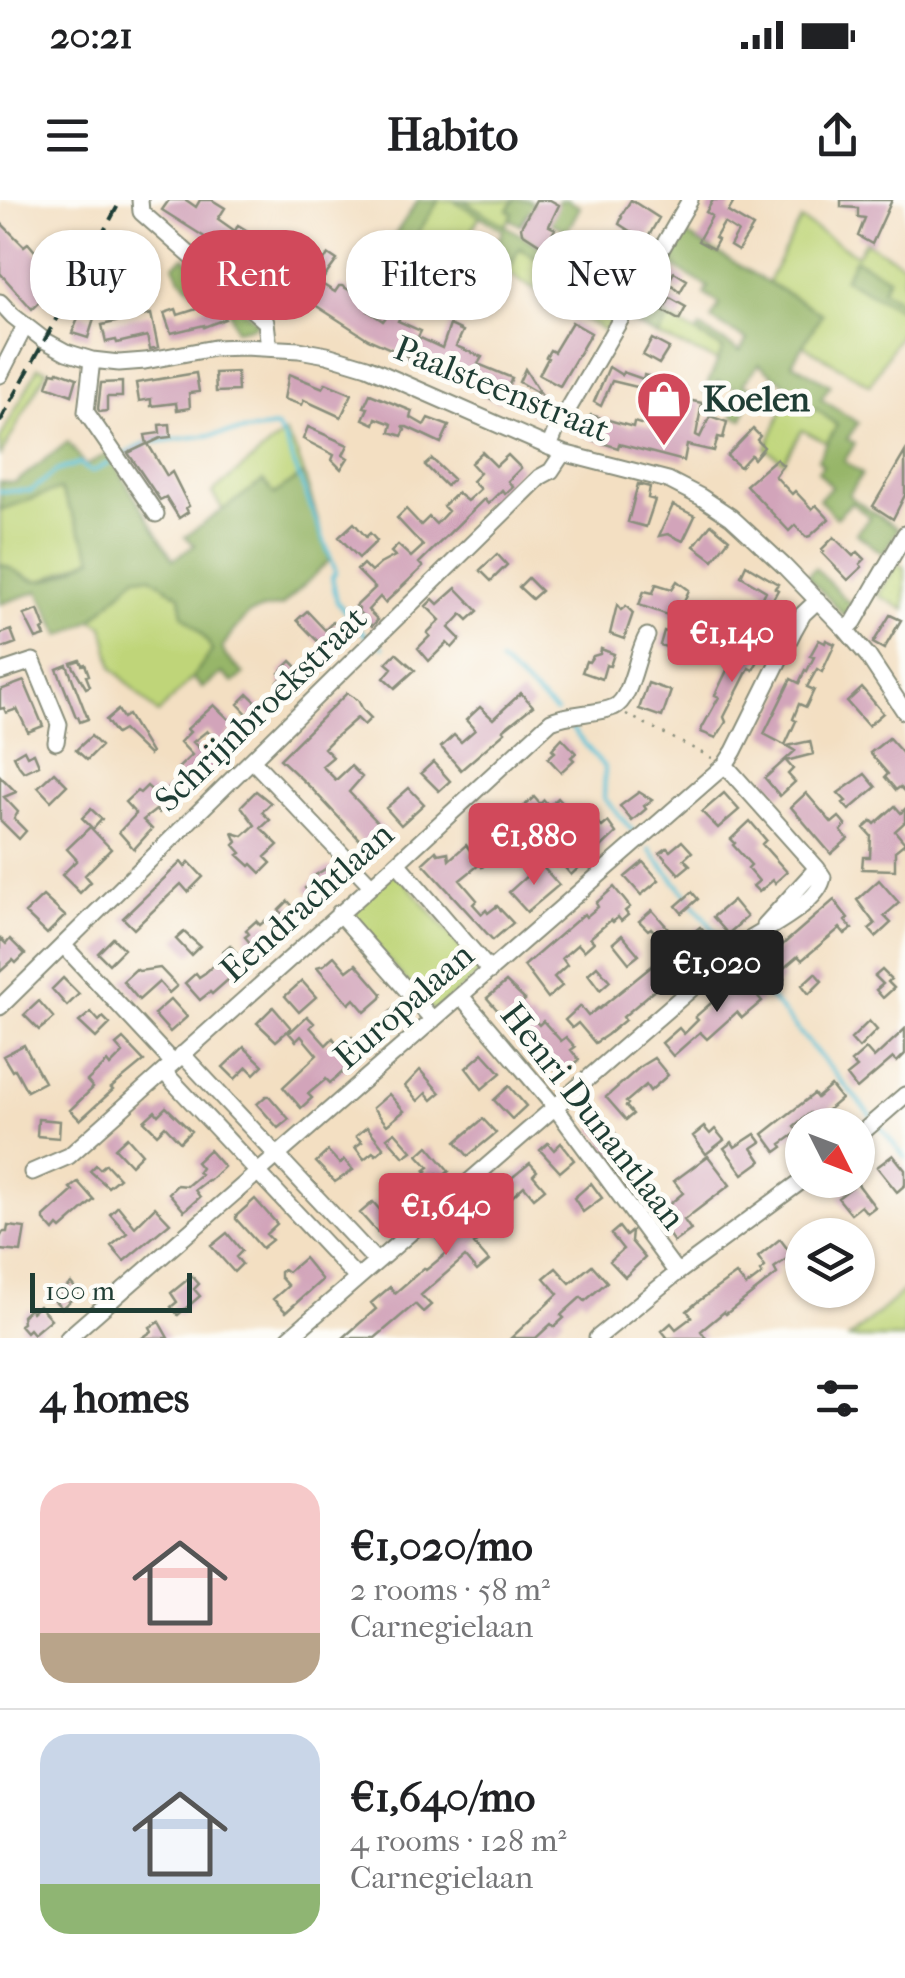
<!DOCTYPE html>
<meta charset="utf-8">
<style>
body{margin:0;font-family:"IM FELL French Canon",serif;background:#f2f2f2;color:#202124;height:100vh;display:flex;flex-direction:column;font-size:38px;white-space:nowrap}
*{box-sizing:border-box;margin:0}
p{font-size:32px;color:#757577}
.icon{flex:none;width:55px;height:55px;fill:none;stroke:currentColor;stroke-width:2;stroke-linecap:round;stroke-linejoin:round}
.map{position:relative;height:1138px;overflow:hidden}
.sheet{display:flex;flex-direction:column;background:#fff;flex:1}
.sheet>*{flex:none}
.hud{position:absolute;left:30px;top:30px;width:845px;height:90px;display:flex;gap:20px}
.needle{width:65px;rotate:132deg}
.fabs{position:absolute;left:785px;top:908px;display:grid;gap:20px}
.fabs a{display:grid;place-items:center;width:90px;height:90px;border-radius:50%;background:#fff;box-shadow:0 2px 8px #0004;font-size:50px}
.scale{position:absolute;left:30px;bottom:25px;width:162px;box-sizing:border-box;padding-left:10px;border:5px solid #1f3d34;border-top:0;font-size:28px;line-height:35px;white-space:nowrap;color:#1f3d34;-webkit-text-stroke:8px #fdfcf7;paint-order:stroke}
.price{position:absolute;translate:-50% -85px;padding:0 22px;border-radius:10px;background:#d1495b;color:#fff;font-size:32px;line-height:65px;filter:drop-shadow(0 2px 5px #0008)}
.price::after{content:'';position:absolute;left:50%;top:60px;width:30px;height:22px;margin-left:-15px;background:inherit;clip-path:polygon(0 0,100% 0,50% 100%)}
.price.on{background:#222;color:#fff}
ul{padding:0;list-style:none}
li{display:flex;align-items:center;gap:30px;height:250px;padding:0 40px}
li+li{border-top:2px solid #e0e0e0}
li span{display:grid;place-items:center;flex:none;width:280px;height:200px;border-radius:30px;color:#555}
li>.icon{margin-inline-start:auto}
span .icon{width:120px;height:120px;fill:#fffc;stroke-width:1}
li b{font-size:42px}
h2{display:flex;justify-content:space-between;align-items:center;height:120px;padding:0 40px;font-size:42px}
.pill{padding:0 35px;border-radius:40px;background:#fff;box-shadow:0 2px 8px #0004;font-size:35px;line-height:90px}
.pill.on{background:#d1495b;color:#fff}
.status{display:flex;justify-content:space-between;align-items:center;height:70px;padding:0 50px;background:#fff;direction:ltr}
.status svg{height:28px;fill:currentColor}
header{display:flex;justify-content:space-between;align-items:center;height:130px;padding:0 40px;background:#fff;font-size:45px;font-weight:700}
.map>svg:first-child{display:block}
.green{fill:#bfd579;stroke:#6f8956;stroke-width:2.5}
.forest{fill:#97b669;stroke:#5b7a4e;stroke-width:2.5}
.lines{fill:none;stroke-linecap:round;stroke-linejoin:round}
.stream{stroke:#57bfd5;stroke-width:4}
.building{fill:#d2a4ba}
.minor-casing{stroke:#898e7b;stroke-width:19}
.path{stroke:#898e7b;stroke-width:2.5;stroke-dasharray:2.5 8;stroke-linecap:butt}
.minor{stroke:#fff;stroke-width:15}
.rail{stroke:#1f3d34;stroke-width:4;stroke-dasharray:15 8;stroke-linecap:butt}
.labels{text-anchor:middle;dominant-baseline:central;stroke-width:10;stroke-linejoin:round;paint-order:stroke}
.street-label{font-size:35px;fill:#1f3d34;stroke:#fdfcf7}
.poi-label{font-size:35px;font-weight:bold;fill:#1f3d34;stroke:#fdfcf7;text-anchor:start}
</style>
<div class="status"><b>20:21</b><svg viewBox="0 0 49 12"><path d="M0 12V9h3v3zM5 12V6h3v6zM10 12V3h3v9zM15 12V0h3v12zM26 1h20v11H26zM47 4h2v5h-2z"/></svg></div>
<header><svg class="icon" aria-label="menu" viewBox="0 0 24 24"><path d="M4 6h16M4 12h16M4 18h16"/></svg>Habito<svg class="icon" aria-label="share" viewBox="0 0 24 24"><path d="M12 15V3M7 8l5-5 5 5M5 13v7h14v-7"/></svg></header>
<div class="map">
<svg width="905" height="1138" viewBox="0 0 905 1138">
<rect width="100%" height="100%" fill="#fdfcf7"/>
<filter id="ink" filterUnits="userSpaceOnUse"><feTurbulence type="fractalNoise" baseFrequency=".01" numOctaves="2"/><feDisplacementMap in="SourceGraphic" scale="20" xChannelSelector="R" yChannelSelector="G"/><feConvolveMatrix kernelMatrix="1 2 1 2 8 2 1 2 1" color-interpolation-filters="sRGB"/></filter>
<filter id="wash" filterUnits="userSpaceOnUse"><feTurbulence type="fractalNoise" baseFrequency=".0048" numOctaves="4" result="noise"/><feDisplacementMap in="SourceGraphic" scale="40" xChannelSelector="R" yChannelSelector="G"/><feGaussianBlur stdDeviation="2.25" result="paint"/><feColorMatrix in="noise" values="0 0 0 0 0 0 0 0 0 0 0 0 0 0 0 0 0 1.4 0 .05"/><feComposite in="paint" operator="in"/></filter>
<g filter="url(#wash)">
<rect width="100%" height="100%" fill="#f3dfc2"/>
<path class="green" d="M439,0H453L480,16L440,83L430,76L442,56L432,50L419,69L403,55Z
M463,0H514L508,10L513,13L505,26Z
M801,20L857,55L865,42L905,65L903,82L905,83V103L882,90L888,78L856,60L844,79L902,110L905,105V126L870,185L803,145L822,114L768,82Z
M518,48L576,80L573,88L616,115L606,132L508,73Z
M669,118L723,149L718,161L658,136Z
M38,167L47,170L0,257V239Z
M787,198L809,215L815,207L837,226L827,243L802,230L784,261L766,249Z
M285,233L297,254L304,274L274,294L263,281L223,310L212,293Z
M60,289L93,358L41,381L30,378L0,364V310Z
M897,364L905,368V410L878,395Z
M137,376L151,377L180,396C180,420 204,430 212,451L192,478L158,514L113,468L103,426L92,420Z
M395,670L482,772L434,812L346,713Z
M905,1090V1138H849Z"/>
<path class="forest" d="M418,0H439L404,55L419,69L414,77L381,56Z
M453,0H463L625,98L616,115L572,88L575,80L519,48L501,89L481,80L503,30Z
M514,0H528L552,14L559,0H567L580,7L567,31L529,11L520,25L510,19L513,13L508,10Z
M678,30L822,114L792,163L830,185L821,199L858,223L847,239L855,244L844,261L862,274L850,293V297L898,329L883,354L856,333L870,317L851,303L836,318L819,299L832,287L818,271L823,265L818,259L837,225L815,208L810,215L781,194L786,185L759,164L743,184L752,188L743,219L733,216L737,188L717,181L711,195L704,192L723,149L697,133L700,128L740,151L747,140L711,119L720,104L704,94L708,87L661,59Z
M184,57L257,122L255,126L236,130L228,106L208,90L194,91L180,78L174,65Z
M855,59L888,78L882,90L905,103L902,110L844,79Z
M638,98L669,118L658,136L625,119Z
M68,242L86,266L108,253L173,360L195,345L185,337L263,281L274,294L304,274L330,360L282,406L263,409L248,414L231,434L222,448L226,457L244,474L233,483L222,473L203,488L192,478L212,451C206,435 195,427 183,415L180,396L151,377L137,376L92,420L61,436L39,391L0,404V364C11,367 20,374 30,379C50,386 76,366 93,358L60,289L0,310V282L15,283Z
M815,368L855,409L850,415H844L807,376Z"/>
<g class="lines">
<path class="stream" d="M154,242L277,227L286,243L336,372L332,377L337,402L368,438
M125,254L146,243
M0,291H31L56,271L80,263C93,276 93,271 109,263
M381,446L383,447
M500,462L556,512
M566,522L605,568L604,598L637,636
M649,649L730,750
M736,758L873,918
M878,924L905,958"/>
</g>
<g id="blocks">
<path class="building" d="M169,0H186L196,7L200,0H212L225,8L218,19L235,31L238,25L254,35L252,38L281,56L295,36L303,41L291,62L314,78L328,54L337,60L320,83L335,92L339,86H342L363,98L365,94L375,100L368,111L383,121L396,103L380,93L388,80L410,94L407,100L409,101L398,121L421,131L418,137L442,148L450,125L463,131L456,146L482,157L478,164L512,178L500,203L476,192L478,189L461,181L463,179L434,166L432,171L407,160L409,157L368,139L234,53L233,55L162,10Z
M536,0H550L559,5L549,26L555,29L550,38L559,44L553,53L522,33L521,27Z
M631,0L659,18L647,39L642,36L638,42L630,37L633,33L619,24L622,17L621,16Z
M713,0H735L728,12L753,27L738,51L730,46L738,32L724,23L715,38L718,40L713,49L698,41L712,16L706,12Z
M841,0H892L872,44L858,36L865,18L858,17V8L841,7Z
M0,22L24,46L28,43L39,56L53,43L65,56L42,79L52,89L32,109L0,73Z
M133,37L156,54L159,59L149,71L143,66L137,74L133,71L128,77L119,70L131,56L123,48Z
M616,48L628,55L630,52L642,59L625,88L609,78L614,69L607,65Z
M674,72L687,80L680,92L668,82Z
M670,98L686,107L679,120L663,111Z
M212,104L213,108L220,106L225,119L204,127V125L171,133L164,113L176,109L178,115Z
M80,114L94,119L88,138L72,133Z
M151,114L158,147L150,149L147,136L117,143L116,140L106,142L102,125Z
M572,122L591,133L560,186L539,175L548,158L546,157L550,150L554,152Z
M652,139L669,148L659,164L643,155Z
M609,167L622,175L623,172L643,179L644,175L655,178L654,182L686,187L683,199L702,203L696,235L700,237L710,216L727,222L723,238L718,237L714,251L687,245L684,261L619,244L618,248L596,241L575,231L579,221L586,224L591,215L633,227L634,222L661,230L668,200L639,194L641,188L612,181L601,206L594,202Z
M525,169L548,206L533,216L522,203L538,193L519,182Z
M58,171L77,178L72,195L47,186L52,172L57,173Z
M237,172L238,191L216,192L215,173Z
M196,173L199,192L189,193L190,208L177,210L176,203L151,206V199L139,201L136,183Z
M289,174L323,188L326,183L352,194L341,217L304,200L302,205L284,199Z
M122,182V197H107V211L100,212L98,209L101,183Z
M370,194L412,211L410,217L424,225L428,218L449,226L441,243L407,227H403L405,230L402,236L390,232L392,224L376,218L374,224L363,219L368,208L364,207Z
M170,224L171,237L161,238L148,244L167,276L172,272L189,306L186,308L188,312L179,318L166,297L160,300L128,253L147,244L145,235L160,233L159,225Z
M308,227L348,245L343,255L348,258L341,269L332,260L334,255L303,239Z
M753,229L760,236L757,240L764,247L754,259L751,255L740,267L727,256Z
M482,252L496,266L508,255L521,268L508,281L513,287L505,294L502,290L488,304L484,299L419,363L423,367L385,403L380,397L368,410L378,420L372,426L358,411L359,409L356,406L375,388L357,370L363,364L371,372L380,364L395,356L391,352L398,345L411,357L423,346L397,318L406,309L421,325L429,317L436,324L448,311L443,306L457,293L467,301L480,289L472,281L480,273L471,263Z
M905,252V295L893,319L873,306Z
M432,259L453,279L446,286L425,265Z
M776,259L783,265L775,276L792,294L795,291L812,309L816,305L829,319L810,336L806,337L795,325L789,331L746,285Z
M638,284L650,287L648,298L655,300L646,327L628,322Z
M673,305L695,316L683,341L668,334L659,336Z
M354,323L366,337L370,333L377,341L359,358L339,337Z
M711,324L729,339L713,360L694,346Z
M834,337L853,356L858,352L865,359L860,364L862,367L848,380L822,353L824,351L822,349Z
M497,354L507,365L491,381L480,370Z
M746,365L778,384L775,388L778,390L768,408L780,415L770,435L749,424L766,391L741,376Z
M528,378L541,391L532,399L519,387Z
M677,381L689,390L681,408L685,409L682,420L639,405L644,391L653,393L656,384L672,389Z
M456,388L478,411L468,420L462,414L449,428L460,439L452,448L447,443L429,461L418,448L430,436L427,433L440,420L426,406L433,399L438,404Z
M617,405L621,410L626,406L633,413L624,439L610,434Z
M38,410L45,428L42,430L45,436L36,439L24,415Z
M307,411L325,430L333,422L340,428L343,425L352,435L331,455L297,420Z
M890,415L901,420L884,449L873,443Z
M11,430L16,443L0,449V434Z
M678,430L690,434L684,453L660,445L664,431L676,435Z
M738,438L764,450L753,470L749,468L724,517L726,522L716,538L701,532L702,528L719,497L715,495L732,460L731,459L736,449L734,447Z
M819,440L825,443L826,440L835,444L822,472L817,469L807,487L814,490L806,507L799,504L793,519L796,521L785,545L764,534L791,479L799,483L805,470L807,471L814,457L810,456Z
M601,449L614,454L610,466L606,465L602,479L582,472L586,461L589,462L593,456L600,454Z
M396,453L415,470L395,488L384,478L392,468L386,463Z
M80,460L82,465L85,464L89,475L86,476L90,486L86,488L71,463Z
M291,461L310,480L293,497L278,482L283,477L279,473Z
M67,465L88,519L80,522L78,517H76L57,469Z
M24,481L43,526L28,532L17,509L6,513L4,508L0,509V490Z
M648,483L671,491L662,517L639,509Z
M862,488L883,513L868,526L847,502Z
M347,493L358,500L363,510L371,518L364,525L357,518L332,540L324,548L333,557L322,566L336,580L351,566L362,577L349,592L389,634L379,643L382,646L374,655L311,588L280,559Z
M521,493L533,506L503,530L505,532L461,570L441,547L454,535L461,542L475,530L466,520L480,507L493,519Z
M248,494L267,512L256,523L238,504Z
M214,505L236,526L220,544L207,531L193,542L218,567L191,593L184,587L159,613L156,610L143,620L152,629L134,649L119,632L136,614L125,602L137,591L140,593L147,586L157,595L163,590L165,592L180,577L175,571L192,555L180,542L190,532L187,529Z
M118,510L123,518L128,515L151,553L149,555L123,530L116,534L106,520Z
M91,536L101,546L87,560L76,550Z
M562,538L576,553L571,557L574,560L561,572L548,558L555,552L552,549Z
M889,538L905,556V592L900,587L896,590L885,577L888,574L870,553Z
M810,541L813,554L786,561L793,569L788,574L795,582L780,596L765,578L795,551L787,546Z
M24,550L27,556L34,553L39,565L24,572L19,566L14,556Z
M433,562L450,581L439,591L421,573Z
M54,572L67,585L51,601L38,587Z
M865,574L876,587L849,610L843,603L846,601L838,593Z
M0,576L16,592L4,597L18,612L14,619L26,631L19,639L0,620Z
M409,588L424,604L401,625L386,608Z
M256,591L271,603L262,612L270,620L261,628L278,645L265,657L271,663L261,673L252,664L250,666L238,655L241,653L234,645L237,642L233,633L243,636L255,625L241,606Z
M639,592L652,600L644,606L646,609L632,621L620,606Z
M724,593L739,610L718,628L702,612Z
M806,593L832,623L839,617L846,625L841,631L848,639L831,654L791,607Z
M534,597L540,604L544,600L549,606L558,598L566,607L564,609L571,617L557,630L553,626L548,631L541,623L531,633L524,625V622L532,614L524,606Z
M895,606L901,613L905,609V622L895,631L905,643L895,651V670L862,669L863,657H870L871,636L864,628L872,621L875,624Z
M91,609L102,619L93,629L82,618Z
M750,621L766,640L762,644L787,672L775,683L773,680L759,692L753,686L759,681L748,668L751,665L733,645L735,643L731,639Z
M608,622L616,633L571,675L557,658L559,656L556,653L562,647L566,651L598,623L602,627Z
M90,627L111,649L85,675L91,682L80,693L62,675L77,660L67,649Z
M682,641L692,652L684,659L690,665L679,674L660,653L667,648L670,651Z
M466,645L475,657L482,651L490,661L482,667L480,664L460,680L477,700L473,704L482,714L486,710L488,713L497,706L513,723L493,740L423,663L436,651L438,654L448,652L449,660Z
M181,662L185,667L189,662L203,677L188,692L181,684L134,729L123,718Z
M643,662L659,680L641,695L625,677Z
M540,664L559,685L527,712L509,692Z
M330,666L344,682L319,704L305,688L316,678L314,676Z
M879,680L899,703L884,716L891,723L876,737L869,729L875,724L857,700Z
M614,687L630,707L625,711L628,715L621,721L618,717L613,722L611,720L590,738L594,742L584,751L578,744L562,758L567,765L554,777L562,786L548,798L524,766L584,714L586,717L598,707L596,703Z
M692,692L698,699L682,713L676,706Z
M43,696L65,716L47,734L25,713Z
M733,700L747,717L728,734L713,717Z
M834,700L848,718L845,721L852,729L845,734L840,728L802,760L798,756L778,773L784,779L774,787L757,767Z
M288,701L304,719L290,731L280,720L284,715L279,710Z
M652,710L668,728L658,736L651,728L648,730L639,721Z
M266,720L276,732L271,737L273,739L258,752L245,737L249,734L246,730L256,721L260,725Z
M700,727L715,744L667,785L664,782L623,817L625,820L607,835L595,843L578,823L572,828L565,820L580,806L588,816L598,808L599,809Z
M184,732L200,746L191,755L176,739Z
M622,735L639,755L629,763L613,743Z
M0,738L6,744L10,739L25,754L16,763L13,760L0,772Z
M113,738L124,749L109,764L98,753Z
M230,745L246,764L212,794L210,792L200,800L185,783L196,773L199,777L205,773L226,754L223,751Z
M334,756L347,771L356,764L382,794L381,798L365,812L354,799L349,804L317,767L324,765Z
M597,766L610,781L600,790L588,774Z
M160,768L177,786L169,793L159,782L139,800L123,781L136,769L139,771Z
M882,770L891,779L888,782L894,788L883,798L876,790L883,784L875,776Z
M815,773L822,781L809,794L802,785Z
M741,777L762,801L742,818L737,812L707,839L700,832L673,856L662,843L679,828L684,834L698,820L695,817Z
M63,778L79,794L67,806L52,789Z
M302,781L316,797L299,812L285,796Z
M506,782L525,800L520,804L528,819L531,816L539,825L543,821L561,841L566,837L575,847L571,850L579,860L561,876L534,845L530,848L487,798Z
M171,799L187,817L170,832L154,814Z
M39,801L54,818L39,830L24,815Z
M273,807L291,828L276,841L257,823Z
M394,808L403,820L377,842L368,831L389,817V813Z
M91,812L99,821L103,817L110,824L96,838L79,822Z
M307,816L314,823L310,827L326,845L333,838L339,846L352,837L365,853L330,883L326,879L308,894L312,898L301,908L283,887L317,855L301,836L296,841L289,833Z
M869,821L877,830L859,848L851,839Z
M905,829V854L897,862L893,858L857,889L847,876L857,868L851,862L866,849L874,858Z
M123,839L144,861L111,888L113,890L80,920L70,910L93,888L87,881L107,862L110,866L123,853L116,845Z
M24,845L44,882L27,891L15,869L12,871L3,856Z
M244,847L263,865L254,874L247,867L235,879L223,867Z
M483,853L501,873L482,889L466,868Z
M654,858L668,875L650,891L646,885L626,902L628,904L626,906L633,914L626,920L606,897L641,866Z
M420,870L440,893L432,900L426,893L418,901L405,886Z
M509,886L526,906L512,919L494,900Z
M831,886L841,899L815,921L810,913L794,926L798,932L781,944L783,947L776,952L763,934L814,894L817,898Z
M389,894L404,911L387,925L373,908Z
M266,896H269L289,919L278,928L257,904Z
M166,907L191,931L180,942L165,926L157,934L144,921L155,911L158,915Z
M38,919L60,921L59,938L37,936Z
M483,919L496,933L468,956L456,942Z
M603,920L609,926V930L615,933L622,942L617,947L623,953L615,960L602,943V939L591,930Z
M367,927L384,948L376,955L373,952L364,959L355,947L362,942L356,936Z
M704,927L710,934L715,929L724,940L706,954L693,936Z
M395,932L412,951L404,957L387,938Z
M755,934L761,942L752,948L761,961L743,974L724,948L732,942L735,947Z
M127,937L142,954L131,965L115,948Z
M548,943L554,950L561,943L574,960L560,972L540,950Z
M428,946L449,971L440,979L437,975L425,993L426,994L413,1005L411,1003L406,1007L394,992L400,986L405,990L427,971L425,970L429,967L418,955Z
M209,950L224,967L209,981L208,980L195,990L200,997L184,1011L169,993L177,985L187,986L201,974L198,972L201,968L196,962Z
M328,951L340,964L344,960L353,970L335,982L316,962Z
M893,955L905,970V985L897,992L877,967Z
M708,956L730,985L684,1020L691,1030L674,1042L663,1027L667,1024L659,1013L683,993L674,981Z
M530,963L537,971L533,975L545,989L534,998L524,986L504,1004L510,1010L505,1014L507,1016L474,1044L489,1061L477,1071L465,1057L421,1095L431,1105L423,1112L415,1104L375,1138H343L376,1109L371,1103L390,1087L395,1093L424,1068L426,1070L448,1052L436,1038L443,1032L446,1035L471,1016L477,1024L495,1009L484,996L501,984L503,985Z
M106,964L119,978L108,987L90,971L96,965L100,969Z
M78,982L94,1000L61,1029L58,1026L54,1031L44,1020V1017L73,991L70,988Z
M591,983L602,998L583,1012L574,998Z
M857,983L875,1007L867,1013L861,1006L851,1014L838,998Z
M255,999L277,1024L266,1034L272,1040L262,1048L236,1019V1016Z
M373,1002L380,1010L384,1006L393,1018L377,1032L360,1013Z
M118,1006L135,1027L155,1007L170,1023L124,1061L111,1046L127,1033L110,1014Z
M8,1026L25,1028L21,1052L0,1050V1038L3,1032H7Z
M619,1027L626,1036L632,1031L631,1041L645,1058L625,1077L610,1061L623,1049L611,1034Z
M227,1033L242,1051L236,1057L242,1064L234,1072L211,1046Z
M780,1039L792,1055L774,1068L777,1074L726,1114L724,1112L701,1131L706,1138H665L667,1137L662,1131L671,1123L676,1129L692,1117L687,1111L696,1103L736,1074L746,1086L762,1074L760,1071L765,1067L758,1057Z
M304,1058L322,1080L286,1112L273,1099L288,1086L280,1077V1072L284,1069L288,1072Z
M592,1065L607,1082L585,1101L581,1097L561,1115L564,1118L554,1127L551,1124L536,1138H511L558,1094L544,1078L551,1072L556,1068L570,1083Z
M192,1076L199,1084L194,1089L200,1096L178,1115L171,1107L177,1102L171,1093Z
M71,1083L79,1093L62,1108L53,1099Z
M39,1106L51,1119L33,1134L29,1129L26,1132L20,1125L23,1123L22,1116L29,1109L32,1112Z
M159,1122L168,1138H142L152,1131L150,1127Z"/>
</g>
</g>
<g filter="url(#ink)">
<use href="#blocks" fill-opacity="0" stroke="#898e7b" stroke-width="2.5"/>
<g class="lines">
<g class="minor-casing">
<path id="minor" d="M140,0L141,12L266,122L269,148
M0,102L13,116L44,140L66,152L92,160L119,163L145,161L214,148L244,147L299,150L327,155L367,167L563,253L668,280L701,297L731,317L784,366L846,430L868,456L905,512
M92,160L86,212L156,314
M0,175L25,126
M549,247L556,230L690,0
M846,430L854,422L905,334
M0,472L33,461L59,524L56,542
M252,560L371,685
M397,663L490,771
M339,713L433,820
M765,725L817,668
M63,745L173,863
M461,796L555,907L677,1073
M0,807L540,277L551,271L563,253
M182,854L376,1061
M164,872L357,1078
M858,936L905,895
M32,972L69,956L397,663L551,521C571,512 594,515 614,507C632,499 636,454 647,436
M68,1138L725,565L734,551L794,430L803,414L818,400
M289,1138L744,743C764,730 820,703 823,677L817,668L725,565
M597,1138L677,1073L803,980"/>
</g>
<path class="path" d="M626,514L712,558"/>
<use href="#minor" class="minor"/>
<path class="rail" d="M0,222L121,0"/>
</g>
</g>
<defs>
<g id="shop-pin" transform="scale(2.875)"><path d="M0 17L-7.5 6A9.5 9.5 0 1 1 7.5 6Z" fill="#d1495b" stroke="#fdfcf7"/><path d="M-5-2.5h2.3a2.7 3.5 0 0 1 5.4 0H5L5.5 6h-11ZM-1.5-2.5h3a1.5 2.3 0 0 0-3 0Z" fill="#fff"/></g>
</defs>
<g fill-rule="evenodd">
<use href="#shop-pin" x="664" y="199"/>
</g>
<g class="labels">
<g class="street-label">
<text transform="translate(502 189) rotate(22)">Paalsteenstraat</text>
<text transform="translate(261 509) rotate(-44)">Schrijnbroekstraat</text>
<text transform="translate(307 702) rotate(-42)">Eendrachtlaan</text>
<text transform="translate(404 806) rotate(-41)">Europalaan</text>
<text transform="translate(593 916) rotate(52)">Henri Dunantlaan</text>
</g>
<g class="poi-label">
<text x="703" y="199">Koelen</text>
</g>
</g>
</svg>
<div class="fabs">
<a><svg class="needle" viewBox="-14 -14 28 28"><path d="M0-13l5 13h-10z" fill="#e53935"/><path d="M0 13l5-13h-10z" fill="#757577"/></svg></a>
<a><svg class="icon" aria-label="layers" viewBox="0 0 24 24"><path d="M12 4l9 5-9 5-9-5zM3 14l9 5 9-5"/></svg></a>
</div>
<div class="scale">100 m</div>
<b class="price" style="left:732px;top:485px">€1,140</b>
<b class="price" style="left:534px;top:688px">€1,880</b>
<b class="price on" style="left:717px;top:815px">€1,020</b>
<b class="price" style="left:446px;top:1058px">€1,640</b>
<div class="hud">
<a class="pill">Buy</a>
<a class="pill on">Rent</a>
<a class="pill">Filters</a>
<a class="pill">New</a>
</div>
</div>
<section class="sheet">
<h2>4 homes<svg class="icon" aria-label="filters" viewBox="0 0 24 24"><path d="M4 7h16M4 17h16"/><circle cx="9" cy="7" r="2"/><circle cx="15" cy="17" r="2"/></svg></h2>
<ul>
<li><span style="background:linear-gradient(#f6c9c9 75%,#b9a48a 0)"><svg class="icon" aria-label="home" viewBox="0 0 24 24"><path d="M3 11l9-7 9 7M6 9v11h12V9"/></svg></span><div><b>€1,020/mo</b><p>2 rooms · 58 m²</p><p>Carnegielaan</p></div></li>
<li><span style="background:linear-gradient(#c9d6e8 75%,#8fb573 0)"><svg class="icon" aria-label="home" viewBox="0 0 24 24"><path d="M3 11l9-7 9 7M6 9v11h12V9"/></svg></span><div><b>€1,640/mo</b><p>4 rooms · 128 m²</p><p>Carnegielaan</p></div></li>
</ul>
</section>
